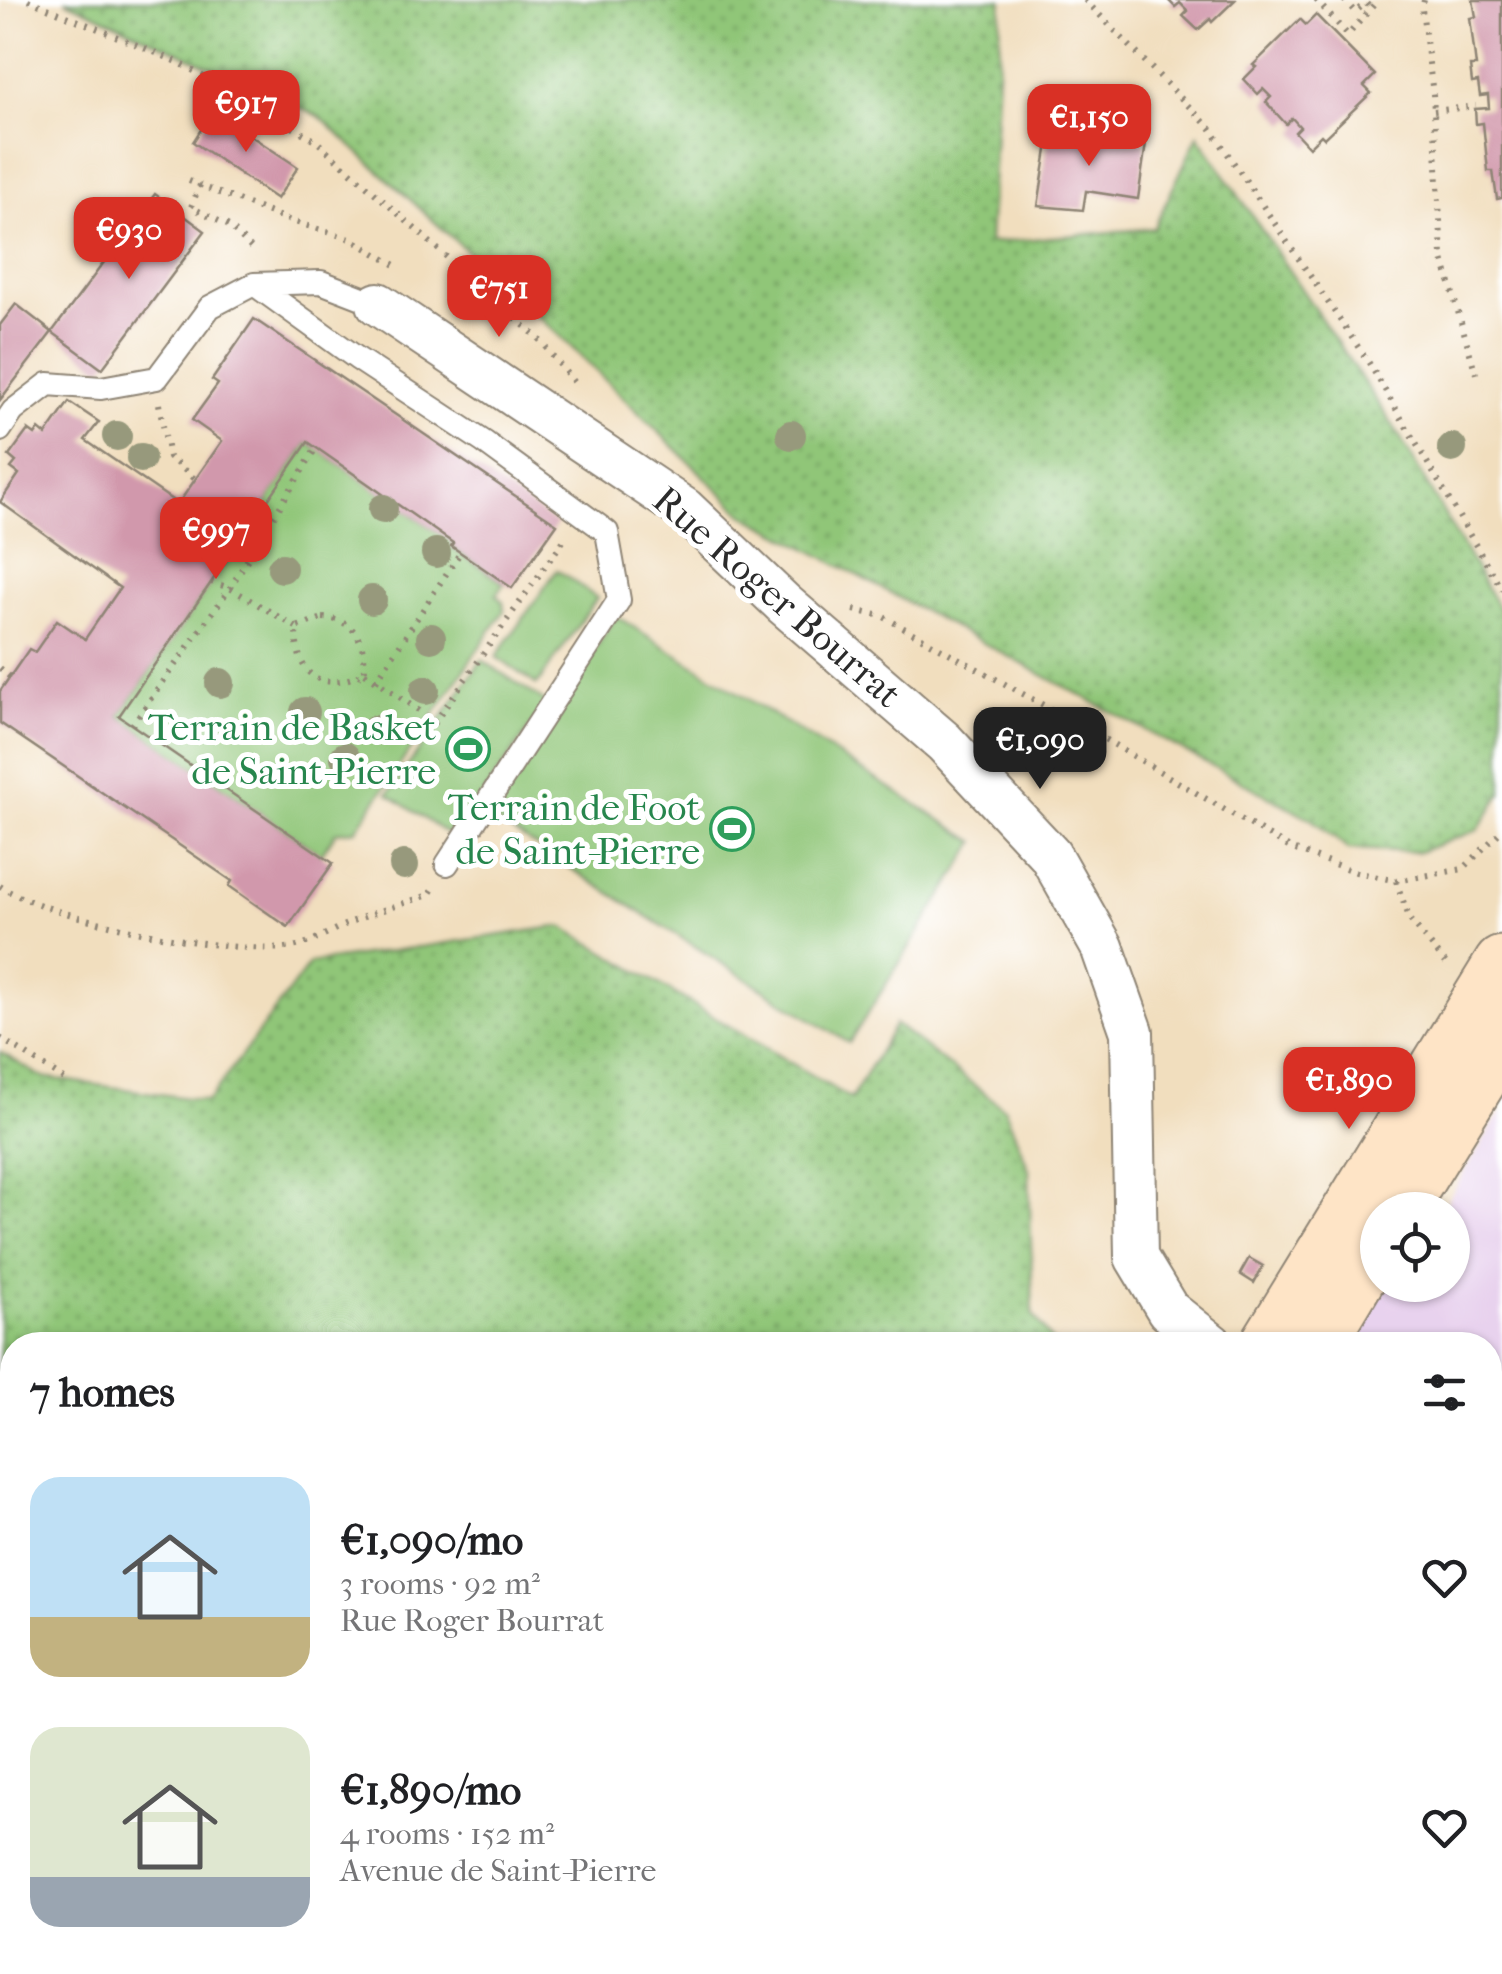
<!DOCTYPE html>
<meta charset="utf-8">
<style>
body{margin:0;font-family:"IM FELL French Canon",serif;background:#f2f2f2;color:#202124;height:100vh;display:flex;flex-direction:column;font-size:38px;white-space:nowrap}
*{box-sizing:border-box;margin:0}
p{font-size:32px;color:#757577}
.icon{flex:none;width:55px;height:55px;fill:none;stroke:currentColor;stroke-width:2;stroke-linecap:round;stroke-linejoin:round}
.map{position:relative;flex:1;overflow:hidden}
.sheet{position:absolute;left:0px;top:1332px;width:1502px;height:642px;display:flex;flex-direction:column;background:#fff;border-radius:40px 40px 0 0;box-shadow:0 2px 8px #0004}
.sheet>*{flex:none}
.buttons{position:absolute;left:1360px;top:1192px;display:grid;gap:20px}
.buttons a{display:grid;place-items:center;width:110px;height:110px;border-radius:50%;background:#fff;box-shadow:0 2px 8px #0004;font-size:50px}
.price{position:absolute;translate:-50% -85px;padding:0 22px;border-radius:20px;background:#d93025;color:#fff;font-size:32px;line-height:65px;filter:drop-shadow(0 2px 5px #0008)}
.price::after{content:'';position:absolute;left:50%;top:60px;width:30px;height:22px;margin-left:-15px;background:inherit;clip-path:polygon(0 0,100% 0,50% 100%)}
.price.active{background:#222;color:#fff}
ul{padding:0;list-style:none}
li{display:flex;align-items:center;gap:30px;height:250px;padding:0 30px}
li span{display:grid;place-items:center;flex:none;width:280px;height:200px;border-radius:30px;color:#555}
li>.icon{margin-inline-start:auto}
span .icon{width:120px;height:120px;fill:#fffc;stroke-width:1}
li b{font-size:42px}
h2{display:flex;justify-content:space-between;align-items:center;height:120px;padding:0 30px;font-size:42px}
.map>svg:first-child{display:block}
.built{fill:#e8d2ee}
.industrial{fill:#c9bfd7}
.grass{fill:url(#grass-dots);stroke:#5e7852;stroke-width:2.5}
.park{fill:#90c678;stroke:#5e7852;stroke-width:2.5}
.building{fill:#d198ac}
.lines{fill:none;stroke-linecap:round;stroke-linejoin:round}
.lane-casing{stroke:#8e8474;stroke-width:26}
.street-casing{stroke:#8e8474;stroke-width:46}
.secondary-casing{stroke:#8e8474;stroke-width:59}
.path{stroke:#8e8474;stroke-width:6;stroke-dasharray:2.5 8;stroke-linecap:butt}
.lane{stroke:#fff;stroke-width:22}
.street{stroke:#fff;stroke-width:42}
.secondary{stroke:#fee4c6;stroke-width:55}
.tree{fill:#97997c}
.labels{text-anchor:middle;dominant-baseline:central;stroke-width:10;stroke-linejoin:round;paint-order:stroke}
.street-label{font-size:38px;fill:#2b2b2b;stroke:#fff}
.leisure-label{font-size:38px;fill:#27864d;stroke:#fff;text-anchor:end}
</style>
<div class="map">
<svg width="1502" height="1974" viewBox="0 0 1502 1974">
<defs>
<pattern id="grass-dots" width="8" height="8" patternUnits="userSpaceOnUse" patternTransform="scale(2.5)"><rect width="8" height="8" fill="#90c678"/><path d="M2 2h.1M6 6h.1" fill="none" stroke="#76a163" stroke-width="1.8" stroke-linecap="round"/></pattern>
</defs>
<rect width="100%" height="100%" fill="#fff"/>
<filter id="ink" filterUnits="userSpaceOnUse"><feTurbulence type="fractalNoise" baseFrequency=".01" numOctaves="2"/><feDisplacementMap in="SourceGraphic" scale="20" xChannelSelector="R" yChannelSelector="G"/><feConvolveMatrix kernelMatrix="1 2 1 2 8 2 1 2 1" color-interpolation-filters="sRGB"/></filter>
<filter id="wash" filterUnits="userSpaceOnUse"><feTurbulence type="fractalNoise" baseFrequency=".0048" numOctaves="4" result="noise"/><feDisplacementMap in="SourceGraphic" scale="40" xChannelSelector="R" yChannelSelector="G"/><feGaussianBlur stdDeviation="2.25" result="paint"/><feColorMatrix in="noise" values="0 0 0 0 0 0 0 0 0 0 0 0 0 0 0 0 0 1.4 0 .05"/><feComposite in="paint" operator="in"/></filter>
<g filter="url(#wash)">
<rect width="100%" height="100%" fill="#f1debe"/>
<path class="built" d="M1502,1110V1535L1490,1479V1345H1364L1361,1321L1387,1285H1452V1210H1442Z"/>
<path class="industrial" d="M1490,1448L1502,1465V1974H1116V1962H1490Z"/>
<path class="grass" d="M65,0H1002L989,243L1154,228L1198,135L1396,430L1502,615V793L1478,830L1419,852L1348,849L1311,819L743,514L566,342L320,117Z
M562,926L851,1099L895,1024L1005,1109L1029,1169L1033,1315L1055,1345H12V1962H975L977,1974H0V1052L42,1077L208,1101L310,963Z
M1490,1754L1502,1760V1889L1490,1890Z"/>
<path class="park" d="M308,442L453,543L451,547L504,583L496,595L503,602L504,611L356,830L336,832L321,855L119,716Z
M557,570L597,598L537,685L496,657Z
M616,616L976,842L849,1043L489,817Z
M482,660L547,703L453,838L388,794Z"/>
<g id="blocks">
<path class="building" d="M1168,0H1235L1212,22L1210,19L1198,30L1183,16L1188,11L1180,3L1175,7Z
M1473,0H1502V198L1497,199L1493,171H1488L1483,123L1476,124L1475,109L1489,108L1488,95L1480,96L1478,82L1472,83L1470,66H1476L1470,18L1476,17Z
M1316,15L1375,75L1364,86L1371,93L1324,138L1321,135L1309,147L1295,132L1300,127L1292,118L1286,124L1266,102L1271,97L1263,89L1258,94L1244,79L1256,67L1253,65L1300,19L1306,25Z
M213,111L298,167L277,199L193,142Z
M1050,131L1146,143L1138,199L1086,191L1083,210L1038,206Z
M155,194L205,231L102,369L52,332Z
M16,304L52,332L0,400V325Z
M254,319L557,524L512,588L451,546L453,543L308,442L119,716L333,863L288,927L229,886L232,881L0,723V691L29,649L35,652L57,620L85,639L120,588L0,502L19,474L11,468L16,462L9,456L28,430L35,435L39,429L46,435L69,402L99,422L85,440L178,504L222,441L192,420L218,384L212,380Z
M1249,1258L1263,1266L1254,1283L1240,1274Z
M1490,1889H1502V1974H1162L1158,1962H1490Z"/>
</g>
</g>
<g filter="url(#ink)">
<use href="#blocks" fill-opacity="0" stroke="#8e8474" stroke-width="2.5"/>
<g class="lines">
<g class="lane-casing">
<path id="lane" d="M254,284L358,359L484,442L607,532L619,600L447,864
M0,430L13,411L48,384L101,388L157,378L210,307L254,284L321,282L378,304
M1490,1628L1502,1632"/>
</g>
<g class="street-casing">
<path id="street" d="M378,304L684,509L784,604L944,742L1050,855L1102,947L1132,1032L1136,1257L1168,1310L1212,1345"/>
</g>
<g class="secondary-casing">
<path id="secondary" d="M1398,1210L1502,1042
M1268,1345L1502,964
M1317,1345L1378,1243
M1032,1962V1974
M1080,1962L1082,1974"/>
</g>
<path class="path" d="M28,0L178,62L315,140L538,338L576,385
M1085,0L1211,129L1369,363L1502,590
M1316,0L1348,35L1378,0
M1344,0L1355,12L1366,3L1371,9
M1424,0L1422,9L1433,94L1442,256L1476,374
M1434,111L1476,106
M189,181L291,221L351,239L399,267
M200,185L191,207L229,226L256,253
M447,297L456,303L516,319
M159,404L169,457L195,479
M211,582L230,588L296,627
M854,610L882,616L1101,737L1290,848L1356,872L1396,881L1463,869L1502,830
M323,618C357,620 365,643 365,673C318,694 296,675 296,627Z
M0,668L10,677
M365,673L435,722L566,537
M376,681L460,553
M132,725L230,588L316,448
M1396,881L1410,920L1450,968
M0,886C46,918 235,957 292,947C311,944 331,930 349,923C374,912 402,904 429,895L434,887
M0,1038L66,1080
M1490,1467L1502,1477"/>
<use href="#lane" class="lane"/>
<use href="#street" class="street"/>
<use href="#secondary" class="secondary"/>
</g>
<g class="tree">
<circle cx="791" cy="435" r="15"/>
<circle cx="117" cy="436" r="15"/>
<circle cx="1452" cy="448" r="15"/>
<circle cx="141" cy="458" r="15"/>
<circle cx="383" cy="509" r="15"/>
<circle cx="436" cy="553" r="15"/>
<circle cx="282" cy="568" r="15"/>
<circle cx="372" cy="600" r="15"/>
<circle cx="431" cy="638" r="15"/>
<circle cx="220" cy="683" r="15"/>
<circle cx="425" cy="690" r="15"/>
<circle cx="305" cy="712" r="15"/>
<circle cx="376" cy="730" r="15"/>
<circle cx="345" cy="757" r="15"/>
<circle cx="404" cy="865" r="15"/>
</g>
</g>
<defs>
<g id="stadium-ring" transform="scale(2.25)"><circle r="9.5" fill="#fff" stroke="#2e9e5b" stroke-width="1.5"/><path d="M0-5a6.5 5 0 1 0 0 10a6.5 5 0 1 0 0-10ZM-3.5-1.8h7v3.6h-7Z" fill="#2e9e5b"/></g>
</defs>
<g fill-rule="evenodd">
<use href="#stadium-ring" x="468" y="749"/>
<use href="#stadium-ring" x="732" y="829"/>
</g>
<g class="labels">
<g class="street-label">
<text transform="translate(777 597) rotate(41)">Rue Roger Bourrat</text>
</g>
<g class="leisure-label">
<text x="436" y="727">Terrain de Basket<tspan x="436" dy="44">de Saint-Pierre</tspan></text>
<text x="700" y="807">Terrain de Foot<tspan x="700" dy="44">de Saint-Pierre</tspan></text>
</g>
</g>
</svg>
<div class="buttons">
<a><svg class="icon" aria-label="locate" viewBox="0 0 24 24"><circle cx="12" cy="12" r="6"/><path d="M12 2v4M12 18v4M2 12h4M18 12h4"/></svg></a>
</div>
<b class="price" style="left:246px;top:155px">€917</b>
<b class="price" style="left:1089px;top:169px">€1,150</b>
<b class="price" style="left:129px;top:282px">€930</b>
<b class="price" style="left:499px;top:340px">€751</b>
<b class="price" style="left:216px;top:582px">€997</b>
<b class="price active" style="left:1040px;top:792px">€1,090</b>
<b class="price" style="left:1349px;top:1132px">€1,890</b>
<section class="sheet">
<h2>7 homes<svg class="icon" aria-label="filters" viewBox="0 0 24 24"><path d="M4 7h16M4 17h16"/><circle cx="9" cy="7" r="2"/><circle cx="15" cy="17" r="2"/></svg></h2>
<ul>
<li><span style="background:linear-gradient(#bfe0f5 70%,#c2b280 0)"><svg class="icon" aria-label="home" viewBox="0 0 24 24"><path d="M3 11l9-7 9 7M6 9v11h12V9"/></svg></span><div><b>€1,090/mo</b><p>3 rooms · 92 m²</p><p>Rue Roger Bourrat</p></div><svg class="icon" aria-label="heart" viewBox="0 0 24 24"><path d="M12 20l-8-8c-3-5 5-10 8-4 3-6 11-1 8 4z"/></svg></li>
<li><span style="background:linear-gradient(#dfe7d0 75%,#9aa5b1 0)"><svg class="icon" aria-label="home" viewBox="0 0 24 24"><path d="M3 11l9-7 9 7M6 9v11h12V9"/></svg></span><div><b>€1,890/mo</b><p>4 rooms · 152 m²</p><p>Avenue de Saint-Pierre</p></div><svg class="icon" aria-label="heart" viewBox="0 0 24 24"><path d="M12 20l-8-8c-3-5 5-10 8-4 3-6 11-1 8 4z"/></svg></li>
</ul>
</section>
</div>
